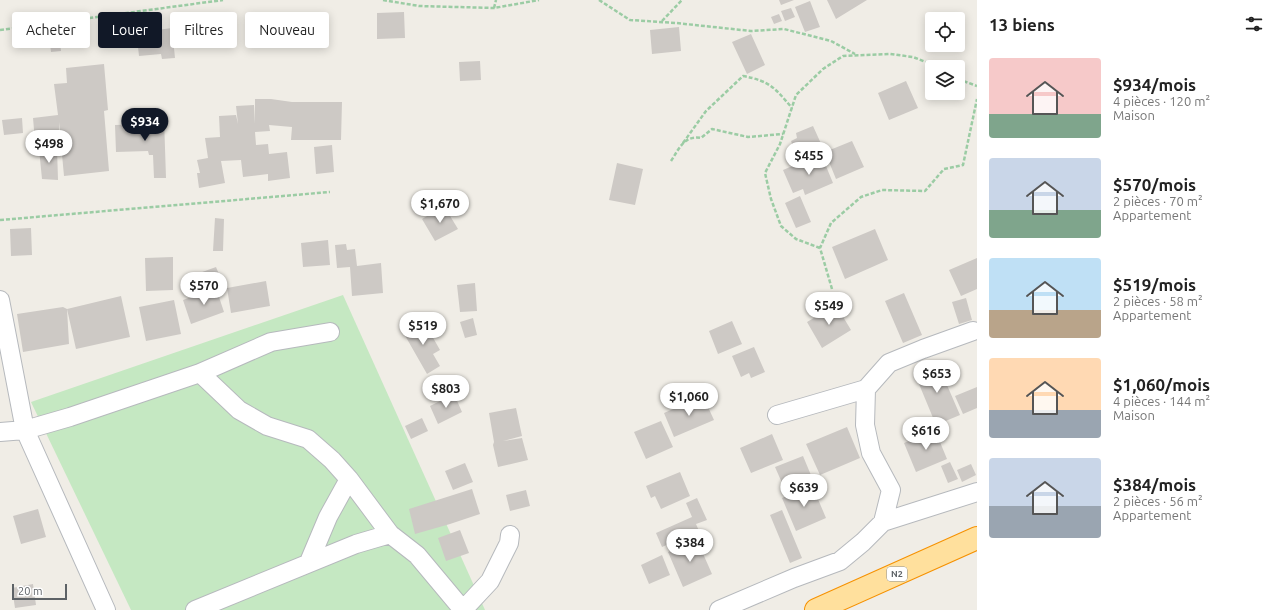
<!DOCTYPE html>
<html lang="fr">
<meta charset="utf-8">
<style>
body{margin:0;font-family:Ubuntu,sans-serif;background:#f2f2f2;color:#222;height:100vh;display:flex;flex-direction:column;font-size:15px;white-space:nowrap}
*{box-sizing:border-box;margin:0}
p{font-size:13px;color:#767676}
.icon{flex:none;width:22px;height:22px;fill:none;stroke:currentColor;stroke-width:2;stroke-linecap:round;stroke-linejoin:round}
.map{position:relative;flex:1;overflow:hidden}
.drawer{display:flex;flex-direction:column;background:#fff;width:300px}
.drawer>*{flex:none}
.banner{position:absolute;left:12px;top:12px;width:380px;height:36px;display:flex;gap:8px}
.controls{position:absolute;left:925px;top:12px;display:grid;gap:8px}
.controls a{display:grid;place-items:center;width:40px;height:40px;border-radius:4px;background:#fff;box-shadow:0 2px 10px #0003;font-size:20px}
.scale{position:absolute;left:12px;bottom:10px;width:55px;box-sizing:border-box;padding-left:4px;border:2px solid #5d6266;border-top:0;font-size:11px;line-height:14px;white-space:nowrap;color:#5d6266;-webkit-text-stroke:3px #fff;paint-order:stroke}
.price{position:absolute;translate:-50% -34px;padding:0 9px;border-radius:14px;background:#fff;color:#222;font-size:13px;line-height:26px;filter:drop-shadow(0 1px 2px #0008)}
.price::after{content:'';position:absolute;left:50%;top:24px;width:12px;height:9px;margin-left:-6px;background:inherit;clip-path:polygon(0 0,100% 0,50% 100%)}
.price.active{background:#111827;color:#fff}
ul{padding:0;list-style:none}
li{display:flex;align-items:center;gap:12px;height:100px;padding:0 12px}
li span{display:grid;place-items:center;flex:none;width:112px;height:80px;border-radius:4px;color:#555}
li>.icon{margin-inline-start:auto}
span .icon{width:48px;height:48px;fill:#fffc;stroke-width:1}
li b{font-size:17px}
h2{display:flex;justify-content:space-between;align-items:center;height:48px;padding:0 12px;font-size:17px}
.tag{padding:0 14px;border-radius:4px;background:#fff;box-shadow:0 2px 10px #0003;font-size:14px;line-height:36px}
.tag.active{background:#111827;color:#fff}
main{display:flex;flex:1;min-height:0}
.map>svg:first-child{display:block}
.green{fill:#c5e8c2}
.building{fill:#cdc9c5}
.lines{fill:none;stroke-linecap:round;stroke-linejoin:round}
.minor-casing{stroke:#b6b9bd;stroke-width:20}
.trunk-casing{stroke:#f69100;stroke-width:24}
.path{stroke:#9bcca4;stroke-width:2.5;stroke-dasharray:4 2;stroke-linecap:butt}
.minor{stroke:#fff;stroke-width:18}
.trunk{stroke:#ffe09d;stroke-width:22}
.labels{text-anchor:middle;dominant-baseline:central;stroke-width:3;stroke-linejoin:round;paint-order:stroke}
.shield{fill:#fff;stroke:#8e9194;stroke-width:1}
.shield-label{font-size:9px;font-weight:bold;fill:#5d6266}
</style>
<main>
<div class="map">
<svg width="977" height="610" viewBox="0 0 977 610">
<rect width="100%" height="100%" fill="#f0ede6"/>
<path class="green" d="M343,295L485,610H131L31,402Z"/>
<path class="building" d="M779,0H794L781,5Z
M827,0H867L836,19Z
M810,1L820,27L805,32L795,7Z
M791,8L795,17L785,21L781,11Z
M404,12L405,38L377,39V13Z
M779,14L782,21L774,24L771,17Z
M679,27L681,51L652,54L650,30Z
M172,28L175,58L162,59L161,54L139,56L137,38L157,36V30Z
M59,34L61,51L51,52L49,36Z
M751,34L765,65L747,74L732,42Z
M480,61L481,80L460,81L459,62Z
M104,64L108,110L104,111L109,171L64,176L59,122V138L35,141L33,118L58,115L54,84L67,83L66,68Z
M906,81L918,108L889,120L878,93Z
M255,99H271L292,102H342L341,140H291L292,127L269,125L270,131L255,132L256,145L268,144L269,154L287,152L290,178L268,181V174L243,177L241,160L221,161L225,183L199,188L197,173H200L197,160L208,158L205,138L220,137L219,116L236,115L238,124L236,106L254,105L255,124Z
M22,118L23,133L4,135L2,120Z
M164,118L166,178H154L153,155H149L148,151L116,152L115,125L147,124V119Z
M813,126L823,148L798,159L791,141L797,138L796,133Z
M852,141L864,167L836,179L825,152Z
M332,145L334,172L316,174L314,147Z
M57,148L58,180L42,179L39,149Z
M821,154L833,183L805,195L803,189L793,193L783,170Z
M617,163L643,169L635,205L609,200Z
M800,196L811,222L796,228L785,203Z
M444,206L458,229L435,241L422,219Z
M215,218L224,219L223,251H213Z
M31,228L32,255L11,256L10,229Z
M875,229L888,260L845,279L832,247Z
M328,240L330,265L303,267L301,243Z
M346,244L347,250L355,249L357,266L381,263L383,293L352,296L350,267L337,268L335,245Z
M173,257V290L146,291L145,258Z
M977,258V289L961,296L949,270Z
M216,267L221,279L199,287L194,275Z
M266,281L270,306L231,313L227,288Z
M475,283L477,311L460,312L457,285Z
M216,288L224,312L191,324L183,300Z
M904,293L922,335L903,343L885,301Z
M121,296L130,337L76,349L67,309L69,344L23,352L17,314L63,307L67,309Z
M966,298L972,320L959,324L952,302Z
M174,300L181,334L146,341L139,307Z
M836,305L851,330L822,348L807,322Z
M473,318L477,335L465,338L460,322Z
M423,320L440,350L433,354L440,366L427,374L403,332Z
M732,321L742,344L718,354L709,331Z
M754,347L765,372L751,378L749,373L741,377L732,356Z
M937,362L960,415L936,425L914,372Z
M977,387V408L963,414L955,396Z
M454,394L462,412L438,424L430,406Z
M703,396L714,420L674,437L664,413Z
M516,408L522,436L503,441L522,438L528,460L498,467L493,445L494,442L489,413Z
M422,418L428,431L411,439L405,426Z
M661,421L673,447L646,459L634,432Z
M847,427L860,458L820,475L806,444Z
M935,430L947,459L916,472L904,443Z
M772,434L783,460L751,473L740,448Z
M803,456L813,480L786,492L775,467Z
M950,462L958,479L948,483L941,466Z
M465,463L473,482L453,490L445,471Z
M971,464L976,475L962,482L957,470Z
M680,472L690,496L661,509L655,496L651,498L646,486Z
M812,485L826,518L796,531L782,498Z
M472,489L480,514L450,524L415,534L409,509Z
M526,490L530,506L510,511L506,495Z
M697,498L707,520L696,524L699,531L662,547L656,533L692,517L686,503Z
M38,509L46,537L21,544L13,516Z
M782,510L802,558L790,563L770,515Z
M460,530L469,553L446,561L438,538Z
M697,540L712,574L683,587L668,552Z
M662,555L670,575L649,584L641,565Z
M33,584L36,605L15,608L12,588Z"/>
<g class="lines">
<g class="minor-casing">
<path id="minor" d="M0,300L25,430L106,610
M200,373L239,410L267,426L308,439L332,460L349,479L390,534L417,555L463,610
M777,415L866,389
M0,432L25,430L70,417L200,373L271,342L330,332
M883,522L891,490L871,453L865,425L866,389L889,363L923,349L973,331
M309,562L328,517L349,479
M195,610L356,544L390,534
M463,610L490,581L509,543L510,535
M719,610L794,578L840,561L863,542L883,522L977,492"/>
</g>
<g class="trunk-casing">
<path id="trunk" d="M816,610L977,538"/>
</g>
<path class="path" d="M383,0L419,6L494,8L539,0
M599,0L630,20L676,23L751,31L784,29L831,41L855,54
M494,8L496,0
M662,21L682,0
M0,30L223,0
M958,79L977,86
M683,143L706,111L743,76C770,81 775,88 792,108
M671,161C679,149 684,135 701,138L712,129L748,137L783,134
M0,220L330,192
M820,248L796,239L781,226L771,199L765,173L780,144L796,95L823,69L843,56L890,54L913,57L938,67
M832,289L820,248L831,223L861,197L882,190L925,191L944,169L963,165L977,99"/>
<use href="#minor" class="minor"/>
<use href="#trunk" class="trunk"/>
</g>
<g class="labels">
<rect class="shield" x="887" y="567" width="20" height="14" rx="3"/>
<g class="shield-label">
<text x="897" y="574">N2</text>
</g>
</g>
</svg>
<div class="controls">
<a><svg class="icon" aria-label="locate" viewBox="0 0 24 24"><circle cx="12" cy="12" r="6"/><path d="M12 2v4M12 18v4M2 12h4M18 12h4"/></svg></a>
<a><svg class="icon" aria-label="layers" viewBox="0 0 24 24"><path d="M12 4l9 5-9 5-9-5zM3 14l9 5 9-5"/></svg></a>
</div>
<div class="scale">20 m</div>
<b class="price active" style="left:145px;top:142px">$934</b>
<b class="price" style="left:49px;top:164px">$498</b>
<b class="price" style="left:809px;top:176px">$455</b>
<b class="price" style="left:440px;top:224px">$1,670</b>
<b class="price" style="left:204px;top:306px">$570</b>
<b class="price" style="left:829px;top:326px">$549</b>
<b class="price" style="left:423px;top:346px">$519</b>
<b class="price" style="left:937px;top:394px">$653</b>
<b class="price" style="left:446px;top:409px">$803</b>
<b class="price" style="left:689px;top:417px">$1,060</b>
<b class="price" style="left:926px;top:451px">$616</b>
<b class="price" style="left:804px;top:508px">$639</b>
<b class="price" style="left:690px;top:563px">$384</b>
<div class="banner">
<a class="tag">Acheter</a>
<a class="tag active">Louer</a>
<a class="tag">Filtres</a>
<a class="tag">Nouveau</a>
</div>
</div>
<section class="drawer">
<h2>13 biens<svg class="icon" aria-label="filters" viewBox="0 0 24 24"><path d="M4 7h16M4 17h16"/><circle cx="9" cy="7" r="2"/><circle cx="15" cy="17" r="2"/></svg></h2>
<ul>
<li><span style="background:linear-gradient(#f6c9c9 70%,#7fa58c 0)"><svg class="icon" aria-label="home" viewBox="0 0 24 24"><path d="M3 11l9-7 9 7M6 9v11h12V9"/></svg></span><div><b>$934/mois</b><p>4 pièces · 120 m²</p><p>Maison</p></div></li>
<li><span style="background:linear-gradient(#c9d6e8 65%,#7fa58c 0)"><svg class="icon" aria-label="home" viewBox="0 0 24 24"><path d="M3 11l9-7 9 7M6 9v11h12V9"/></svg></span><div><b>$570/mois</b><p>2 pièces · 70 m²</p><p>Appartement</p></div></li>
<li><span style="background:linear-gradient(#bfe0f5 65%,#b9a48a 0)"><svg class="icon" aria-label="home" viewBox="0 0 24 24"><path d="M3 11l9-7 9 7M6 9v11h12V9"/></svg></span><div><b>$519/mois</b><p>2 pièces · 58 m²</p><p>Appartement</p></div></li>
<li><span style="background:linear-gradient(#ffd9b3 65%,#9aa5b1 0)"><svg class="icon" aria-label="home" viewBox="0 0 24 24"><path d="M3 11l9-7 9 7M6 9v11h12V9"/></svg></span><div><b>$1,060/mois</b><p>4 pièces · 144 m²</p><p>Maison</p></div></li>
<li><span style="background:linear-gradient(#c9d6e8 60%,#9aa5b1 0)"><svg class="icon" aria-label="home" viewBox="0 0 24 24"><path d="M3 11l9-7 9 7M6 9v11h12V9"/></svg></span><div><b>$384/mois</b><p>2 pièces · 56 m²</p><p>Appartement</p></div></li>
</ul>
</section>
</main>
